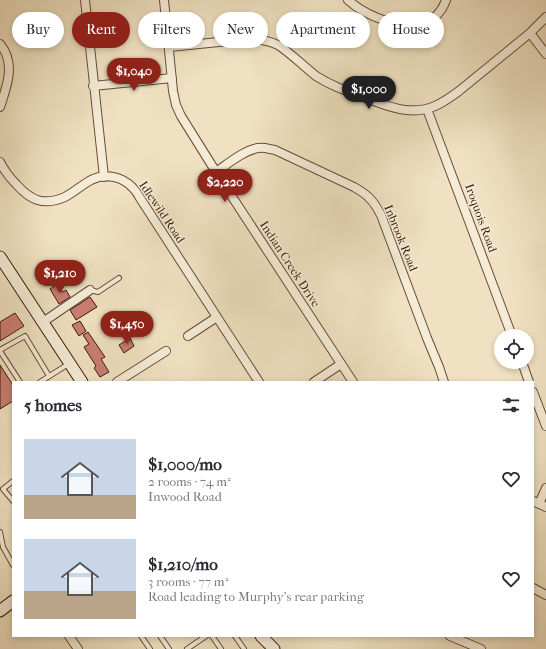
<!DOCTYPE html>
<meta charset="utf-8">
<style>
body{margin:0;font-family:"IM FELL French Canon",serif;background:#f7f7f7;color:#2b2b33;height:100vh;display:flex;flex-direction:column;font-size:15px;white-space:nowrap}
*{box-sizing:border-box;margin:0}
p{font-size:13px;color:#7c7c81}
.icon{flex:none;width:22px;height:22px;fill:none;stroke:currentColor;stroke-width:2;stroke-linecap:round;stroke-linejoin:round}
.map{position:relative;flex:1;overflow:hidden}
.drawer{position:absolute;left:12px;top:381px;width:522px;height:256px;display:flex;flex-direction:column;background:#fff;border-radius:0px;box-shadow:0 2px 6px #0003}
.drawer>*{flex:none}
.top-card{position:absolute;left:12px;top:12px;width:522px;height:36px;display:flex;gap:8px}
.tools{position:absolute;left:494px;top:329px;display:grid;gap:8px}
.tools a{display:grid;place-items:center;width:40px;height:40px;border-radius:50%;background:#fff;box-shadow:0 2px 6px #0003;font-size:20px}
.price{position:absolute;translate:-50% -34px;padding:0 9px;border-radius:14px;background:#8f2418;color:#fff;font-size:13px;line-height:26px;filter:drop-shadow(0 1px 2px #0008)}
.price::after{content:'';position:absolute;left:50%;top:24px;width:12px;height:9px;margin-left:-6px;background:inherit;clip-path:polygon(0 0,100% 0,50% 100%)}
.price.current{background:#222;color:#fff}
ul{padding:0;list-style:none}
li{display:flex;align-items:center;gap:12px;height:100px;padding:0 12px}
li span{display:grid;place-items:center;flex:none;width:112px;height:80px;border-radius:0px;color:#555}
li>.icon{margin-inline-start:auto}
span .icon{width:48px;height:48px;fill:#fffc;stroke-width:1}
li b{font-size:17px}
h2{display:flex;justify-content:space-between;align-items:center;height:48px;padding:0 12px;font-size:17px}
.pill{padding:0 14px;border-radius:18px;background:#fff;box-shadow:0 2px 6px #0003;font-size:14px;line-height:36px}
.pill.current{background:#8f2418;color:#fff}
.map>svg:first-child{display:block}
.building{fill:#c97e72;stroke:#3b1909}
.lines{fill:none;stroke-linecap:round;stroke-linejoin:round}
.lane-casing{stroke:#684b37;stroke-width:6}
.street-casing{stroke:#684b37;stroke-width:10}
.secondary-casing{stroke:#3b1909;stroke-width:13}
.lane{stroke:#f5ecd7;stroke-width:4}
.street{stroke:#f5ecd7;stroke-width:8}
.secondary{stroke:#f5ecd7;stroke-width:11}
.labels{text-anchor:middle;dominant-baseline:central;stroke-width:3;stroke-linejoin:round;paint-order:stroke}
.street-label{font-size:12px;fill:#3b1909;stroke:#f5ecd7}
</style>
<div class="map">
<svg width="546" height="649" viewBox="0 0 546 649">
<rect width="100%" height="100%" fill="#efe1c1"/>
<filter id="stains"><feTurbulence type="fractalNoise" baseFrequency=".005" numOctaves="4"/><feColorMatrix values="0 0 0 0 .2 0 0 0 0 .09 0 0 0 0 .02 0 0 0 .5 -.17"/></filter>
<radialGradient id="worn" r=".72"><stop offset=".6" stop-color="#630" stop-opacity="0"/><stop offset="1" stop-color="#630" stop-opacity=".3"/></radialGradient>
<path class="building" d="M57,284L63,292L66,290L70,297L59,304L50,289Z
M90,297L97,307L76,320L70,310Z
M15,313L24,326L0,341V322Z
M123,315L130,326L124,329L118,319Z
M80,321L86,331L79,336L72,325Z
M88,332L105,357L101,359L109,372L100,377L94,368L96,366L84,347L89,344L83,335Z
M130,338L134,346L124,353L119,345Z
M0,365L13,385V401L0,409Z"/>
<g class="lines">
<g class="lane-casing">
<path id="lane" d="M90,290L98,292L119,278
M0,350L25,336L49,376
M0,351L20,382
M40,382L70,363
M13,481L3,489L13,501
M0,532L3,547L13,565
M141,636L150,649
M160,636L169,649
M212,636L221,649
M235,636L244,649
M187,649L206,636"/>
</g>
<g class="street-casing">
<path id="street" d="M85,0L104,177
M164,0L173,91L176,105L181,116L216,172L353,382
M348,0C359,10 371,16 386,21C404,28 421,31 436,16C441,11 444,6 446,0
M530,33L546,54
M0,44C16,63 7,86 0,107
M169,47L249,39C260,39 268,40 278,45C292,54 303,66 316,76C332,86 344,90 361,96C384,105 410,117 435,106C444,102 451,97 459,91L530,33L546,17
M93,86L172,78
M427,109L512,336
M0,162C4,170 10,178 16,184C31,201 44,206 65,197C74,192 82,185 91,180C105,173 122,176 133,188C136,191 138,194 140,198L259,382
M216,172C229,163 243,151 258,148C264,147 269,149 275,150L354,187C368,195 373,200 381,215L427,338L439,367L444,382
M43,322L90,290
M188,336L217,317
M522,362L529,382
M117,382L166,351
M314,382L341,364
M533,392L546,426
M533,501L546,507
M539,504L546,488
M533,588L546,595
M69,636L78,649
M450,636L481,649"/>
</g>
<g class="secondary-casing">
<path id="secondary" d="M0,257L82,382
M0,611L13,601
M261,636L274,649"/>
</g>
<use href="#lane" class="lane"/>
<use href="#street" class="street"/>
<use href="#secondary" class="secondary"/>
</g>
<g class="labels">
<g class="street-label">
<text transform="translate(162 212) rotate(56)">Idlewild Road</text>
<text transform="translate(481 218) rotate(70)">Iroquois Road</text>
<text transform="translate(401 238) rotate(68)">Inbrook Road</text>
<text transform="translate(290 264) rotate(57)">Indian Creek Drive</text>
</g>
</g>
<rect width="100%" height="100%" filter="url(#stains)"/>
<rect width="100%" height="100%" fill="url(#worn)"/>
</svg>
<div class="tools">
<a><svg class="icon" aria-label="locate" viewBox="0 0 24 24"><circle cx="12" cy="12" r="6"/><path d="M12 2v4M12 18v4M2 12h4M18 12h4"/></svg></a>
</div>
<b class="price" style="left:134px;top:92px">$1,040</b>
<b class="price current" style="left:369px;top:110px">$1,000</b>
<b class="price" style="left:225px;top:203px">$2,220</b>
<b class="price" style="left:60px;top:294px">$1,210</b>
<b class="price" style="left:127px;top:345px">$1,450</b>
<div class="top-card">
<a class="pill">Buy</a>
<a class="pill current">Rent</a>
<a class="pill">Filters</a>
<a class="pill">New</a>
<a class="pill">Apartment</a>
<a class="pill">House</a>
</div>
<section class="drawer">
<h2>5 homes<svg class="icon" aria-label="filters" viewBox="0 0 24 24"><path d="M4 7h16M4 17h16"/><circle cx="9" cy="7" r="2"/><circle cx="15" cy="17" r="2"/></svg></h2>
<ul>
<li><span style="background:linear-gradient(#c9d6e8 70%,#b9a48a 0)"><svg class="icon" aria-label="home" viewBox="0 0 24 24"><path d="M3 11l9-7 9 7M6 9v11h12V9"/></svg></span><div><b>$1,000/mo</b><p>2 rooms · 74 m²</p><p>Inwood Road</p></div><svg class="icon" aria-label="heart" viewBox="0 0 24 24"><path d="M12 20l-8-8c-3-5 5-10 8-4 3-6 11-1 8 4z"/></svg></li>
<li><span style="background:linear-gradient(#c9d6e8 65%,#b9a48a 0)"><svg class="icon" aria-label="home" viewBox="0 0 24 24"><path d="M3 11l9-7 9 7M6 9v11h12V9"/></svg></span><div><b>$1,210/mo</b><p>3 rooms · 77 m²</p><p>Road leading to Murphy's rear parking</p></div><svg class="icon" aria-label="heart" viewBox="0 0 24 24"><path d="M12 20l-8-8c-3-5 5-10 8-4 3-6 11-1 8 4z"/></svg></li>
</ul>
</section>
</div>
